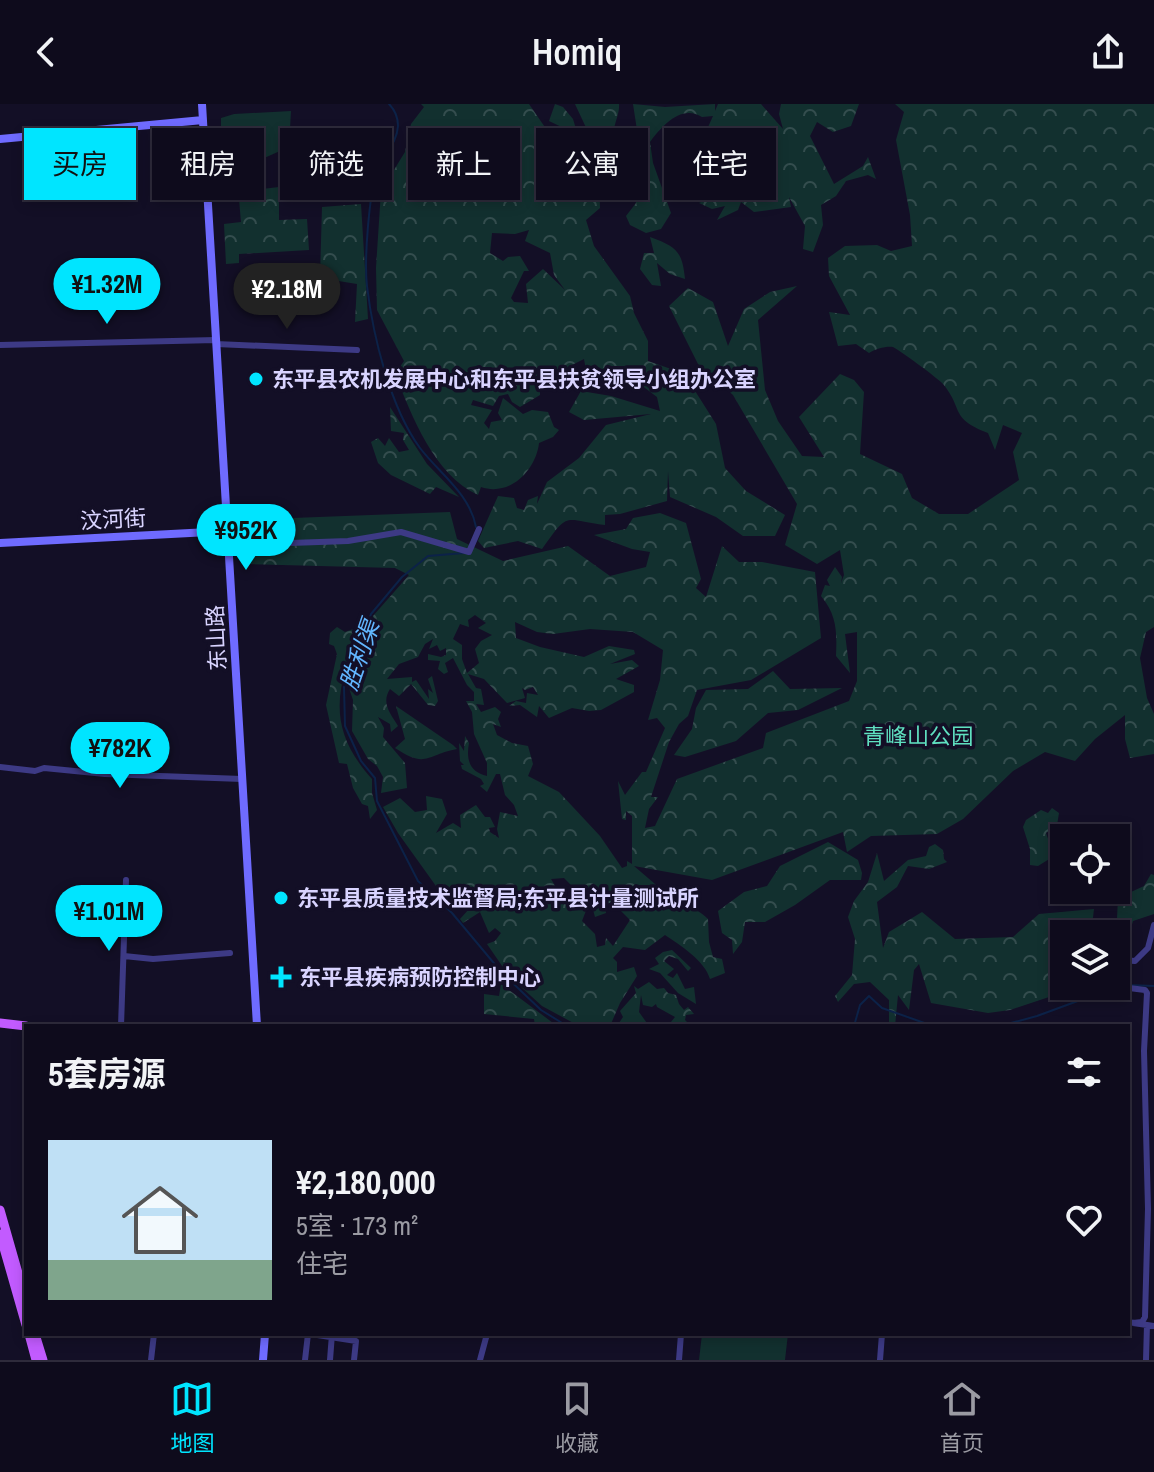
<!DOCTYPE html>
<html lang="zh">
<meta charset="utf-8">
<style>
body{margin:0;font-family:"Archivo Narrow","Noto Sans SC",sans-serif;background:#171425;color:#f1f3f6;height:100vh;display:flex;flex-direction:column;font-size:30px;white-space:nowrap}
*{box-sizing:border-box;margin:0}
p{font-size:26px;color:#9b9ba3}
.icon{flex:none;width:44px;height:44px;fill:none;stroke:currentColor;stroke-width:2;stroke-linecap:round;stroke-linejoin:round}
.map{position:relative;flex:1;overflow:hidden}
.sheet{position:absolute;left:24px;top:920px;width:1106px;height:312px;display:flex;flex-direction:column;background:#0e0b1c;border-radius:0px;box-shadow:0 4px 12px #0003,0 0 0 2px #2e2b3b}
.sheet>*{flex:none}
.guide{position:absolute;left:24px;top:24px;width:1106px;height:72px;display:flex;gap:16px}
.fabs{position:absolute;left:1050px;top:720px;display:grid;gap:16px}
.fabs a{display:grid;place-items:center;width:80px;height:80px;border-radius:0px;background:#0e0b1c;box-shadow:0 4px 12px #0003,0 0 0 2px #2e2b3b;font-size:40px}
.price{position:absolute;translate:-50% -68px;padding:0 18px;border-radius:28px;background:#00e5ff;color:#111;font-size:26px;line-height:52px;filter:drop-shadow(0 2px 4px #0008)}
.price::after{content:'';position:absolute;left:50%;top:48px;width:24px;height:18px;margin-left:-12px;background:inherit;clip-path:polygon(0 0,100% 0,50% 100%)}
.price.on{background:#222;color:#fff}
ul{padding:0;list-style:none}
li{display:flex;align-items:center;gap:24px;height:200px;padding:0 24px}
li+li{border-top:2px solid #2e2b3b}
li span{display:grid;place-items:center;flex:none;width:224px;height:160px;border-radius:0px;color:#555}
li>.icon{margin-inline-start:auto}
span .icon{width:96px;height:96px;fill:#fffc;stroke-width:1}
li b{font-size:34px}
h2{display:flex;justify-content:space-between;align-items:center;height:96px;padding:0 24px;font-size:34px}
.chip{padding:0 28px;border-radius:0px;background:#0e0b1c;box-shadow:0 4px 12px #0003,0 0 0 2px #2e2b3b;font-size:28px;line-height:72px}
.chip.on{background:#00e5ff;color:#111}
header{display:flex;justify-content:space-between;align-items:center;height:104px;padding:0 24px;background:#0e0b1c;font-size:36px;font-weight:600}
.dock{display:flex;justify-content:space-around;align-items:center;height:112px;border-top:2px solid #2e2b3b;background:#0e0b1c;font-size:22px;color:#9b9ba3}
.dock a{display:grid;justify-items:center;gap:4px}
.dock .on{color:#00e5ff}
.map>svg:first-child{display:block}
.grass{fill:#12302f}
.forest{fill:url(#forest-crowns);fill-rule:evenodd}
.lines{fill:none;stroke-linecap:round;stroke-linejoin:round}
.stream{stroke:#0c2248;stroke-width:2}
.street{stroke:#3d3a85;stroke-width:6}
.secondary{stroke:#6f6bff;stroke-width:8}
.primary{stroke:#c25bff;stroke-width:9}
.poi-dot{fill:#00e5ff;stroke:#130f26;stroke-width:3}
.labels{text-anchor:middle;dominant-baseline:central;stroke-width:7;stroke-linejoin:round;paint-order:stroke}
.poi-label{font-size:22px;font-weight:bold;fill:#d9d4ff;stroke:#130f26;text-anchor:start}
.street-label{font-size:22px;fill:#d9d4ff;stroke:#130f26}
.park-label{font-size:22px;fill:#5fe0c0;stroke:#130f26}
.water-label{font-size:24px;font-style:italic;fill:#62b6ff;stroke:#130f26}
</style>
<header><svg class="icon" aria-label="back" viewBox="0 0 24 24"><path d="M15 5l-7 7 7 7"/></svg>Homiq<svg class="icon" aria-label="share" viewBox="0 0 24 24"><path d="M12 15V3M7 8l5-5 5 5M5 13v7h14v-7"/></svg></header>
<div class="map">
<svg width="1154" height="1256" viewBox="0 0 1154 1256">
<defs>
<pattern id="forest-crowns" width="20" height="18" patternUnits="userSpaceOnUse" patternTransform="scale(2)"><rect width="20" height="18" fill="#12302f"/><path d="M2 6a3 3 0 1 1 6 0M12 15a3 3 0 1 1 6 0" fill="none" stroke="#344d4e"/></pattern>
</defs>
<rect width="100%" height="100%" fill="#130f26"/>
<path class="grass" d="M291,7L289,43L262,55H221V14L234,10Z
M702,1230H788L785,1256H699Z"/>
<path class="forest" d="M421,0H529L564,51L573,35L570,27L549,17L555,0L563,3L573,15L578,32L599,67L600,104L586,116L594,142L630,192L634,209L648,237V257L671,265L690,279L716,320L725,364L746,387L785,411L775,432H743L716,413L670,393L668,367L667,397L620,410L605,411V421C562,415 569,407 542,445L518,437L484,444L478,437L498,392L514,394L517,404L524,406L528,396L538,392L537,400L547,378L579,354L606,321L651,310L584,316L569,308L581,287L611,292L660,307L657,293L637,278L586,266L584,255L550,272L540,280V291L520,303L512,298L508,290L499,292L493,302L473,296L471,301L492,306L484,319L489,325L491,318L502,316L498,309L503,294L523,310L532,306L548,308L554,323L559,326L553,333L539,339C536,366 510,393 481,383L478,391C434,371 412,312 395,270L404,257L377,206L376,164L381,87L405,48L411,20L424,3ZM529,126L525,137L550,149L554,171L565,186L543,165L526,180L528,199L514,198L511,194L524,167H529L520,152L508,153L503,157L490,149L492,129L515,130Z
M575,0H619C620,13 611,22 615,35L620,38L610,37L597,47Z
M633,0L665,3L715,0V7L718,0H761L783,25L779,10L781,0H859L851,22L833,28L817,18L810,32L834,80L863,62L868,53L876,75L868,71L846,77L836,92L821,101L823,121L813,148L803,145L805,122L789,93L791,103L754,108L741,98L738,106L717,116L725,102L712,105L699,99L716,91L705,30L713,12L702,13C681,0 662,22 650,38L653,59L671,109L661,125L646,129L630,121L626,112L636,99L635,83L621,71L613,57L633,55L639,39Z
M895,0H1154V523L1146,528L1140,554L1147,594L1154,610V650L1130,654L1125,635V611L1095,635L1075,657L1045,648L1013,667L963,715L937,730L871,732L847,748L843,728L712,776L634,762L662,786L663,792L656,794L657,797C676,799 694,801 708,815L709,838L713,853L722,855L725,869L710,875C705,857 680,841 665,831L645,846L623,843L613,854L617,858V868L634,863L637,872L620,899L610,922H579L542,902L509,872L487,840L495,837L501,829L495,824L489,829L480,808L463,819L460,815L470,804L455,807L454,793L444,785L437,788L436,782L398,729L383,703L400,694L415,708L427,706L426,692L442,695L447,710L436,729L453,719L461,724L460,711L476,701L485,713H490L495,723L489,724L490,728L499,734L497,725L500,708L518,712L514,701L505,691L500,670H496L487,688L480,682L484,680L481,675L462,665L461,661H464L460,657L459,639L464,647L465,632L469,639C466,655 469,668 487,672V659L474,630L472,608L466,597H474V588L467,581L453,554L445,559L448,568L444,570L438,565L440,557L428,556V550L441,553L446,551V544L440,547L437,541L429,545L433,535L425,540L418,553L399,560L387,575L412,573V578L416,576L429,595L428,585L433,589L428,575L432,572L438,597L435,602L428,601L411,580L399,592L390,585C381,599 390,609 398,622L391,628L390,620L378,613L384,624L383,633L405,659L407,684L381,689L383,673L377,662L368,655L352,627L353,596L349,584L365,544L373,512L409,471L395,464L245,460L238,416L450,408L457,435L503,457L568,442L610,472L646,463L650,448L632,445L594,431L626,425L633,414L660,409L686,419L701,475L696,484L706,493L722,442L739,458H762L815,468L821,534L751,576L697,586L688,612L679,620L669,638L651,693H658L649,705L645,724L655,722L677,675L763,644L766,629L849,597L857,577V528L845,530L850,569L836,552C837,528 837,511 821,492L825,481L830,482L827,476L835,463L842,473L841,479L844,471L840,446L817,460L785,441L797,400L733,291L698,260L669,202L688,184L713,198L728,242L744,205L770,188L797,182L758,216L765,286L778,317L802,352L824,353L799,313L840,270L854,276L864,288L860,350L902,370L912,394L939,410H968L1019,376L1013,348L1022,329L1003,321L995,346L988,329C949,314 964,305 943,280C939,275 898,245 893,243C886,242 875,245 869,249L856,240L838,242L829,208L850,211L829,172L828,154L845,142L877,141L891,147L912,142L910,111L896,36L904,8ZM475,511L486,519L478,524L492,531L481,537L475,545L479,559L467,569L462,555V541L453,535L460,520L469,523L468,516ZM515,518L537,528L553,530L590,525L633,528L663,546L660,576L648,616L657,614L665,624L646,668H642L625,691L618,677L622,715L626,716V707L632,712V760L627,757V762L622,764L600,732L559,688L528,672L533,660L528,642L512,639L497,631L493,620L501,623L498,615L501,608L495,603L481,608L476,600L484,601L481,585L476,584L468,570L484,575L507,599L525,594L522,584L525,586L533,583L538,591L527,589L526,599L516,597L509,602L520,601L537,613L539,602L549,614L572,604L589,607L601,606L634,588V581L616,575L639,562L632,556L610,560L635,550L634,546L609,542L584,553L540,543L516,534ZM564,774L575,785L587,783L595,813L606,809L605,801L612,798L630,816L613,842L606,834L605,841L597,843L595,830L582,817L587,804L580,796L563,795L551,775Z
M279,83V116L307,115L309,146L239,150V159L226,160L224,120L241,118L239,95L245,93L246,87Z
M361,100L368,215L355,218L357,180L320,174L322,103Z
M650,133C677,143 682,147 685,175L670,170L657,159L661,182L652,181L640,165L644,149H654Z
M390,303L427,360L459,393L436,383L430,390L391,371L378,359L371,338L378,334L385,342L389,334L399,348L409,346L403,336L404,329L391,327Z
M362,522C336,582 325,623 372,675V689L377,706L370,715L368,702L362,700L353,684L347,660L339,659L326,601L337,550L334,542L329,540L330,529L337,523L345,528Z
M773,567L790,585L842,584L798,606L768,609L736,637L685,653L674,651L692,625L696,604L706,586L748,585Z
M396,602L453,641L457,645C425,651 427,665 395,644L405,635Z
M1052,704L1059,709L1057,721L1046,729L1054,752L1038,762L1030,761V745L1023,723L1026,716L1041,706L1048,709Z
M828,738L858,756L862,769L861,776H830L795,801L765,818H745L742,838L733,850L732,836L722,829L718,807L744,788L767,782L780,762Z
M935,740L943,746L944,755L947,758L929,765L908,762L897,783L877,798L883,844L889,828L922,808L955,835L1013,833L1039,810L1094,805L1091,830H1064V882H1069L1064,888L1010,906L988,909L931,899L919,860L914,866L909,906L898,891L895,922L889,921V896L870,878L854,880L838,898L835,892L852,871L855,835L848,813L854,797L868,778L877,749L884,777L908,756L926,752L929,743Z
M1151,770L1154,771V810L1133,817L1125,844L1117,815L1118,794L1144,782Z
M672,846L691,864L688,867L678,855L669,852L664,857L674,865L667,871L673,874L677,869L685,885L694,883L696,900L678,889L660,869L649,865L659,860L655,854L663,848Z
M649,878L657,885L664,884L668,889L676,891L679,900L684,906L688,903L694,910L686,911L685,916L691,922L672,921L671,918L675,913L657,903L656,900L652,903L643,901L641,891L639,908L649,922H617L623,913L620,907L636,889L634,882L638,885Z
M501,880L557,922H535L534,915L484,910V890L499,892Z"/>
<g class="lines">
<path class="stream" d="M389,0C395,6 398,14 398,22C397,40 383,51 377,66C369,91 364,156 367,182C373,232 390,303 420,344C439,369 470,390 476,423
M464,449L428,452L402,473L371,510L344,583L345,622L361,657L375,674L377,697L418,777L452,809L503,870L541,906L567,922
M1127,881L1154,882
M854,922L860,901L869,892L882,904L933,922
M1000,922L1037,912L1113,884"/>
<path class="street" d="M216,240L357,246
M0,241L216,236
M228,441L348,437L401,428L469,448L479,425
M0,663L35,667L44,664L105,670L242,675
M124,852L153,855L230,849
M1116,860L1121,856L1135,857L1148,844L1154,821
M1113,882L1145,886L1147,889L1144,947L1148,1105L1145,1213L1142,1218L1133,1219L1147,1221L1146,1256
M121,922L126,776
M1128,1218L1154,1222
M311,1230L356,1237L354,1256
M151,1256L154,1230
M305,1256L308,1230
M330,1256L332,1230
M480,1256L487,1230
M679,1256L681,1230
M880,1256L882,1230"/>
<path class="secondary" d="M202,0L257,922
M0,35L203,16
M0,439L228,427
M263,1256L265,1230"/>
<path class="primary" d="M0,919L26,922
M0,1106L26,1197
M0,1130L26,1221
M29,1230L36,1256
M35,1230L43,1256"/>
</g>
<g class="poi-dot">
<circle cx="256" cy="275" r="8"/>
<circle cx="281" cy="794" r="8"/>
<path d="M277 861h8v8h8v8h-8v8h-8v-8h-8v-8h8z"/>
</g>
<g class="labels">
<g class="poi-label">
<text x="272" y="275">东平县农机发展中心和东平县扶贫领导小组办公室</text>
<text x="297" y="794">东平县质量技术监督局;东平县计量测试所</text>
<text x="299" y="873">东平县疾病预防控制中心</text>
</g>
<g class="street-label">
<text transform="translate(113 415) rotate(-3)">汶河街</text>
<text transform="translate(216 534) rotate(-93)">东山路</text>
</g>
<g class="park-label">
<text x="918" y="632">青峰山公园</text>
</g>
<g class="water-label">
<text transform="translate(359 551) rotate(-71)">胜利渠</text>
</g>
</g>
</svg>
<div class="fabs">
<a><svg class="icon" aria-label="locate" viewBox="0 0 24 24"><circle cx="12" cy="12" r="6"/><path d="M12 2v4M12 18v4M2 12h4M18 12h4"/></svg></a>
<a><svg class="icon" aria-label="layers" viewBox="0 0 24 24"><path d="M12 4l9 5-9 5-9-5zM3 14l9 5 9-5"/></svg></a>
</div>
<b class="price" style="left:107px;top:222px">¥1.32M</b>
<b class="price on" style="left:287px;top:227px">¥2.18M</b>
<b class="price" style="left:246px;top:468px">¥952K</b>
<b class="price" style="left:120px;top:686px">¥782K</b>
<b class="price" style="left:109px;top:849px">¥1.01M</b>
<div class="guide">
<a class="chip on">买房</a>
<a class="chip">租房</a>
<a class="chip">筛选</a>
<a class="chip">新上</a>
<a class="chip">公寓</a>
<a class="chip">住宅</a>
</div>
<section class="sheet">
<h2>5套房源<svg class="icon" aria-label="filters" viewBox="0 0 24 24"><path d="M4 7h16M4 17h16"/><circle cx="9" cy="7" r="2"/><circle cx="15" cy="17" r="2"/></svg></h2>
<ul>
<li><span style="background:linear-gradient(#bfe0f5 75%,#7fa58c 0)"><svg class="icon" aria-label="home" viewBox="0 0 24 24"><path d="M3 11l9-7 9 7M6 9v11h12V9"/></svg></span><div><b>¥2,180,000</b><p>5室 · 173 m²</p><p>住宅</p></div><svg class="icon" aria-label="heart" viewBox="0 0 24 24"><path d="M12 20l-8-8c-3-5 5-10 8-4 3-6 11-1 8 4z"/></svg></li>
</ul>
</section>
</div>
<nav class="dock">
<a class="on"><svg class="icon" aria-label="map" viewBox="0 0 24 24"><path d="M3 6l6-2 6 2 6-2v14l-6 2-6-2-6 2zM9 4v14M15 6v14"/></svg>地图</a>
<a><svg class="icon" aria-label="saved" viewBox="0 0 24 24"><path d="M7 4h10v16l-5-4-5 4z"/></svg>收藏</a>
<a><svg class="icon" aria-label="home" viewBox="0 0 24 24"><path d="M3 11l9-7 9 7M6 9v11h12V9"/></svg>首页</a>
</nav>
